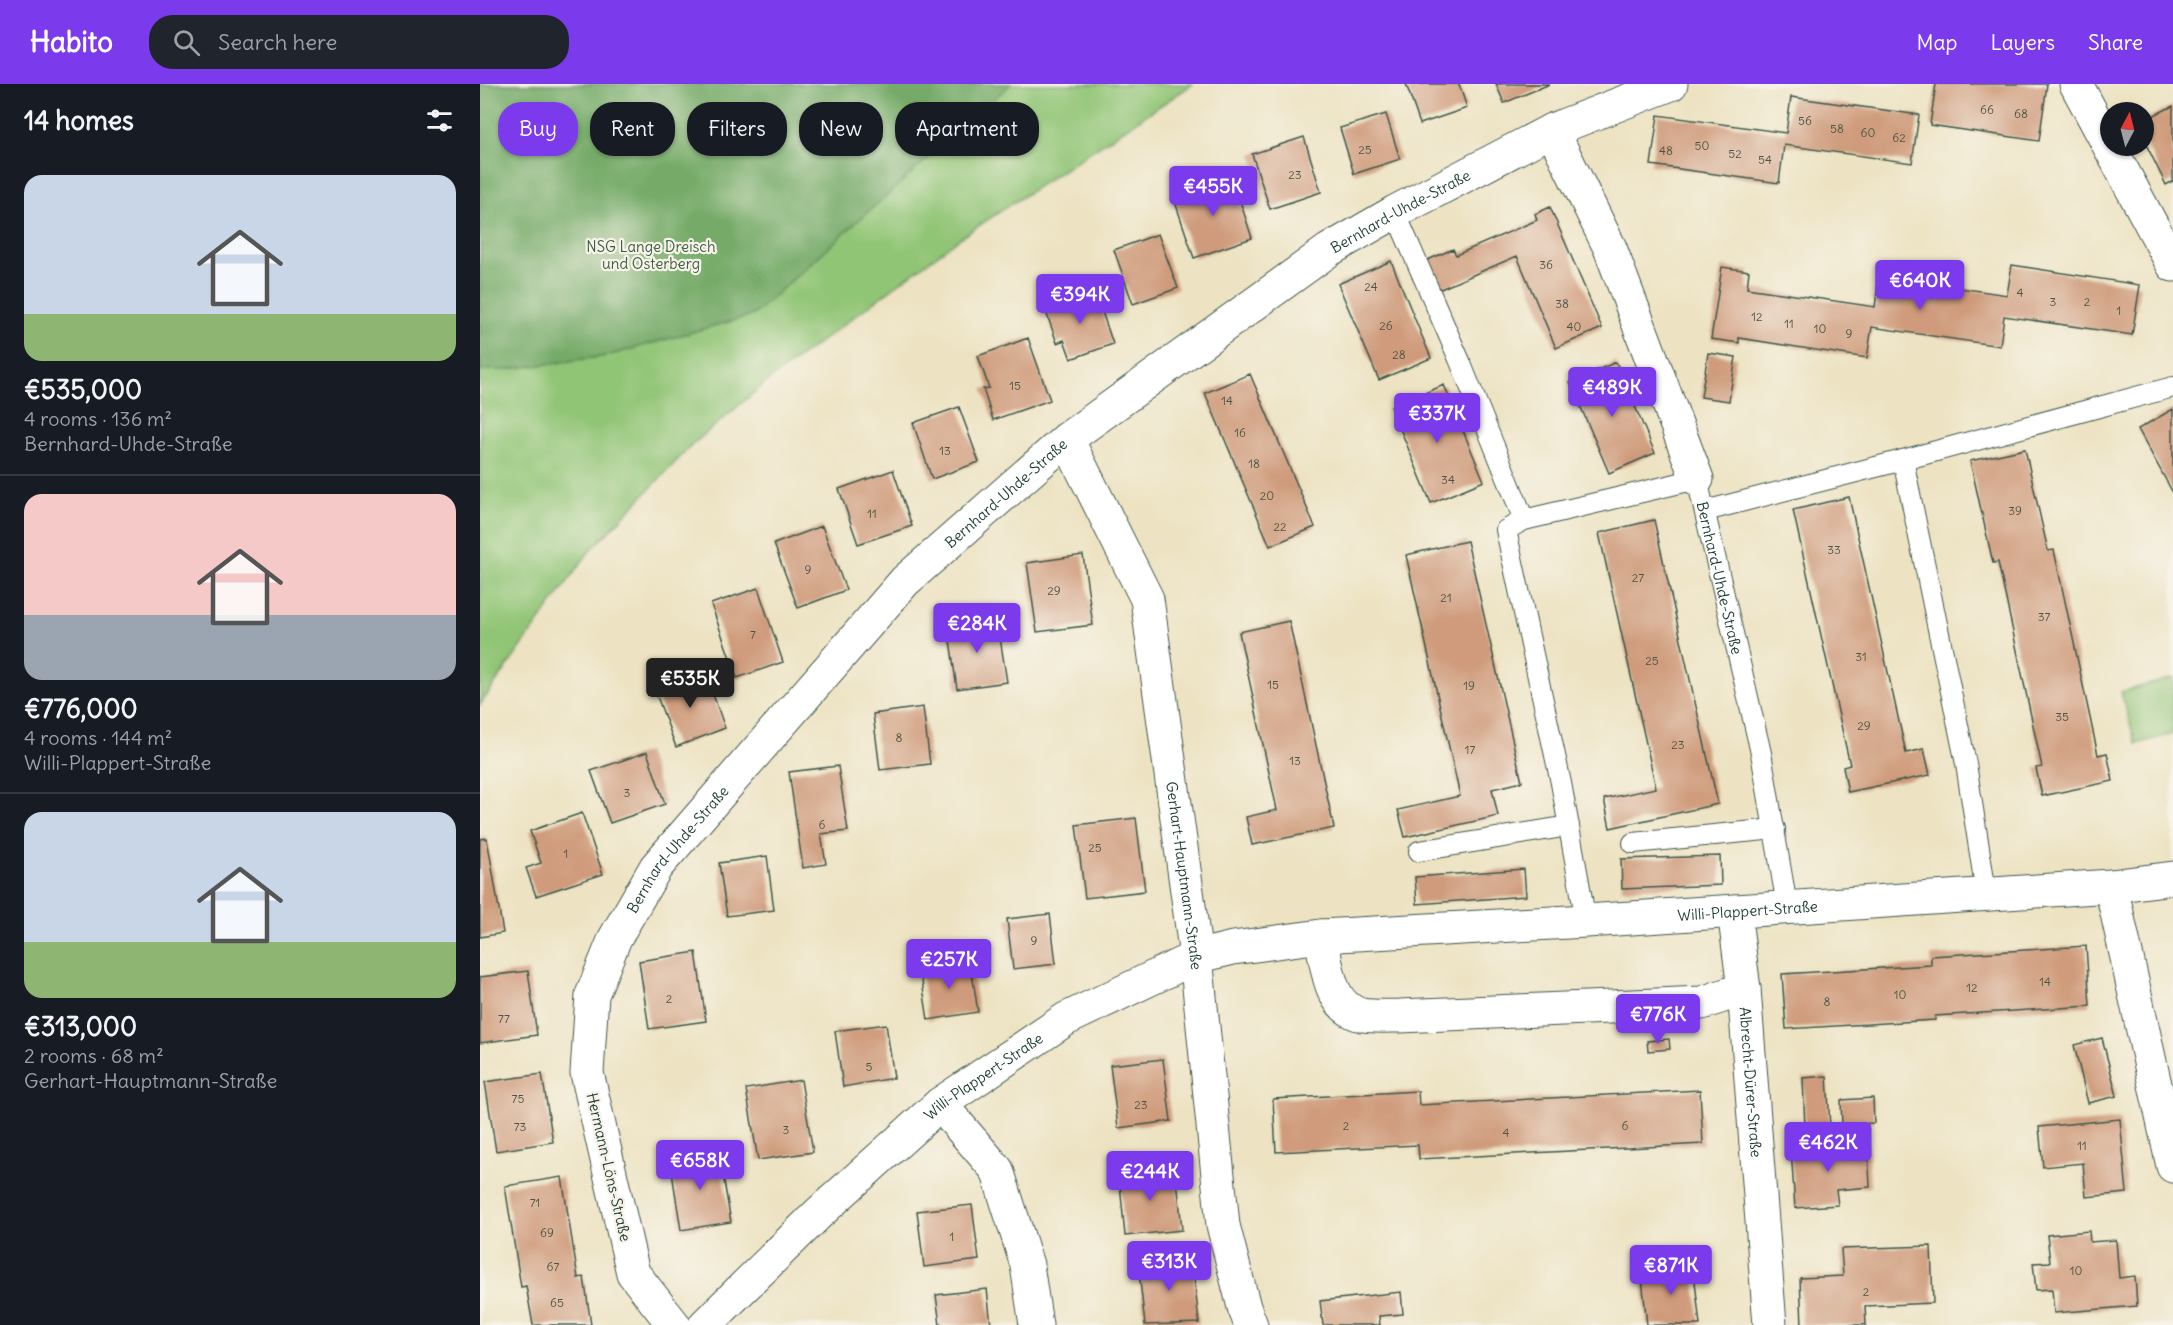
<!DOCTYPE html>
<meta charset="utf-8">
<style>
body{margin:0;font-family:Delius,sans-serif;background:#20242c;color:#f1f3f6;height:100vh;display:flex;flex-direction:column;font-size:22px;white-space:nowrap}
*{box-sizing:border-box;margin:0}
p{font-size:20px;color:#9ea1a6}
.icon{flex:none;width:33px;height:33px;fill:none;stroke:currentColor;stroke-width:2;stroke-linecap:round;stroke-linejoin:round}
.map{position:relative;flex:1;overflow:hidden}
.side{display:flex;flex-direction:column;background:#171b24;width:480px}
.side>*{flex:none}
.top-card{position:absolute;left:18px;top:18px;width:570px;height:54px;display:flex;gap:12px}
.needle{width:39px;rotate:7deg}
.fabs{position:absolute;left:1620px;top:18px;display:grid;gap:12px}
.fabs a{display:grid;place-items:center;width:54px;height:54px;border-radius:50%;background:#171b24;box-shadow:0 2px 4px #0004;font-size:30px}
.price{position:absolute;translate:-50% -51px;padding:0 14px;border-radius:6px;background:#7c3aed;color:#fff;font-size:20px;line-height:39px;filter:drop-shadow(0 2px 3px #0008)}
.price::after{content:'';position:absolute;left:50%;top:36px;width:18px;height:14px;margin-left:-9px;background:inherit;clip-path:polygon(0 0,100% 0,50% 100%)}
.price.current{background:#222;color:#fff}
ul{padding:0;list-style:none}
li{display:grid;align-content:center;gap:12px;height:318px;padding:0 24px}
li+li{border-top:2px solid #363941}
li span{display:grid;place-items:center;height:186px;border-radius:18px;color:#555}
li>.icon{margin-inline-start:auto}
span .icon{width:108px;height:108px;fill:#fffc;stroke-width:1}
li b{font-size:26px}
h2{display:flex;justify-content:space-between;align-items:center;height:72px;padding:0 24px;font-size:26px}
.tag{padding:0 21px;border-radius:24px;background:#171b24;box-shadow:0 2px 4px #0004;font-size:21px;line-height:54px}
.tag.current{background:#7c3aed;color:#fff}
header{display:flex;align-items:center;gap:36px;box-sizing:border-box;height:84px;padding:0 30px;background:#7c3aed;color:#fff}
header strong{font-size:28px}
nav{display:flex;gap:33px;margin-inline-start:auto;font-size:21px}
.search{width:420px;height:54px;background:#20242c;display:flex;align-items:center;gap:15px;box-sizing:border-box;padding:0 21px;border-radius:24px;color:#9ea1a6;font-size:22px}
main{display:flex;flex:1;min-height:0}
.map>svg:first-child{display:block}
.green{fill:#91c576;stroke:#588155;stroke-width:1.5}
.forest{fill:#74aa67;stroke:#4a744e;stroke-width:1.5}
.building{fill:#cf9b7b}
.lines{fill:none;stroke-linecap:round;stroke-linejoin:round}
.lane-casing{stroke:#3e5649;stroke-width:22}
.street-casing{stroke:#3e5649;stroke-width:35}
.lane{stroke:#fff;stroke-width:20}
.street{stroke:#fff;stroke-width:33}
.labels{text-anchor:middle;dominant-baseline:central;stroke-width:4.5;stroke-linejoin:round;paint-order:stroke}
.number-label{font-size:12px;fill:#4b5446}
.street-label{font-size:15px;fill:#1f3d34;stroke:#f7f3e8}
.park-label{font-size:15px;fill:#3c5f44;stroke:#f7f3e8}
</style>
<header>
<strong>Habito</strong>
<div class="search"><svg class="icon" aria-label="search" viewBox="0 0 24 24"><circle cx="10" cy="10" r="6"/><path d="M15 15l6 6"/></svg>Search here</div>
<nav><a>Map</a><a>Layers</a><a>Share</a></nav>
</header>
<main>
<section class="side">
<h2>14 homes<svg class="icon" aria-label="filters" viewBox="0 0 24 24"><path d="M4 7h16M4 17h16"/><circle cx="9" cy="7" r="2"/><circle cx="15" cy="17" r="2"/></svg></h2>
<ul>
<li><span style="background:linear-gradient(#c9d6e8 75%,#8fb573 0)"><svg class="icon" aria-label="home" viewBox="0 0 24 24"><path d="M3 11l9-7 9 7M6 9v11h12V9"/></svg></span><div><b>€535,000</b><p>4 rooms · 136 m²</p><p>Bernhard-Uhde-Straße</p></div></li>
<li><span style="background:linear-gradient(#f6c9c9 65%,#9aa5b1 0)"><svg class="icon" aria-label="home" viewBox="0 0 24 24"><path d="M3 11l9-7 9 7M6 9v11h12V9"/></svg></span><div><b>€776,000</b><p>4 rooms · 144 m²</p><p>Willi-Plappert-Straße</p></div></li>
<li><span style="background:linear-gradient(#c9d6e8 70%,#8fb573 0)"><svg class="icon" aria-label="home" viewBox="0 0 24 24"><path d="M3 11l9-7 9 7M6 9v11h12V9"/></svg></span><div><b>€313,000</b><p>2 rooms · 68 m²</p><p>Gerhart-Hauptmann-Straße</p></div></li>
</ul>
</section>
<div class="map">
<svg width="1693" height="1241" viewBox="0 0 1693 1241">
<rect width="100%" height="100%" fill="#f7f3e8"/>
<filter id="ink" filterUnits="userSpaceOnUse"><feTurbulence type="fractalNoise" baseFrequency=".0167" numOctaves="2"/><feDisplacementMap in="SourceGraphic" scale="12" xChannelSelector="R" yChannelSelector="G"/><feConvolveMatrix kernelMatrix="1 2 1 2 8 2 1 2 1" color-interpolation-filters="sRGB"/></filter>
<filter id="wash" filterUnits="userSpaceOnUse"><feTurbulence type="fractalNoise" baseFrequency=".008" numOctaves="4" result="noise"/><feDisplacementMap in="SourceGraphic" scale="24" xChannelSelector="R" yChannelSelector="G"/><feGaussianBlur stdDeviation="1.35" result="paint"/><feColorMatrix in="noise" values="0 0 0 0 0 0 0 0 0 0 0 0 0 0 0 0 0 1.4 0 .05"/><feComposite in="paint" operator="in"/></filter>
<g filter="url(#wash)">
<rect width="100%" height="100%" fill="#ede3c3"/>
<path class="green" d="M0,0H713L480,154L289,296L212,361L108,469L0,621Z
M1693,594V650L1656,660L1641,608Z"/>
<path class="forest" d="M0,0H531L273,231L127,272L24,286H0Z"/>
<g id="blocks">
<path class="building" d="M926,0H979L987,24L940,40Z
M1016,0H1070L1024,19Z
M1456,0H1567L1559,57L1450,41Z
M1311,13L1439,31L1432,79L1304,61L1299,99L1171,81L1178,31L1306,49Z
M1693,22V97L1686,101L1664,56V36Z
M906,30L920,75L874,90L860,44Z
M824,53L841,108L790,125L772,70Z
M752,92L772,154L714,174L693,112Z
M1070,123L1122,244L1076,264L1037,172L956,207L943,178L973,165L976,171L1057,136L1055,130Z
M678,150L698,204L653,220L634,166Z
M911,177L951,274L899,296L858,200Z
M1532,181L1660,201L1652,251L1524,232L1520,262L1392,243L1387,274L1259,254V259L1231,255L1242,183L1269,187L1267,204L1395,223L1399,192L1527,211Z
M615,207L633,260L591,275L584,256L577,259L565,225Z
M548,254L570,316L513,336L503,305L509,304L498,272Z
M1228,269L1256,273L1249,317L1221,313Z
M1136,278L1175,369L1129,389L1090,298Z
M770,290L835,443L790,462L725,309Z
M964,301L1004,397L951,419L911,323Z
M479,323L499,378L452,395L433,339Z
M1693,325V409L1658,345Z
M1545,365L1568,467L1574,466L1618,671L1627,669L1633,697L1562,712L1556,684L1562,683L1518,478L1513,479L1490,377Z
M413,386L432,442L378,460L359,405Z
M1369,413L1426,669L1444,665L1450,691L1368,708L1363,683L1370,681L1313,426Z
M1174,436L1238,720L1130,744L1124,715L1176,704L1119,449Z
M342,442L366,506L318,524L294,460Z
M987,457L1042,698L1012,705L1018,732L925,753L918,726L980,712L926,471Z
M603,471L613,541L557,548L547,479Z
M278,504L303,578L257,594L231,520Z
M517,535L527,598L477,605L468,542Z
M809,537L854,744L772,761L766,733L797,726L759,548Z
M225,588L245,644L196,663L175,607Z
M443,623L450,680L400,686L393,630Z
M167,668L185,720L130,739L111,687Z
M358,682L368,747L341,750L346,780L323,784L309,688Z
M102,729L123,790L56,812L46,784L61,779L50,747Z
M656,734L665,807L605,814L596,741Z
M7,754L23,849L0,853V755Z
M287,772L294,826L247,832L239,779Z
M1240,772L1241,801L1142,805L1141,775Z
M1044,785L1046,812L937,820L935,793Z
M570,830L576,880L533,885L527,835Z
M1606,862L1610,922L1455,932V936L1306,945L1302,890L1451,881V872Z
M216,868L226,937L169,945L159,877Z
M490,876L498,928L448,936L440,884Z
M48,887L57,951L0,959V893Z
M406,940L414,994L363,1003L355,947Z
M1622,954L1637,1012L1608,1019L1594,961Z
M1189,955L1190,965L1168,967L1167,957Z
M683,975L691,1037L638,1044L630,981Z
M62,990L73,1058L16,1067L5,998Z
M1347,992L1350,1043L1325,1045L1323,994Z
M321,996L333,1068L278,1076L266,1005Z
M1220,1006L1223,1060L939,1075L938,1061L796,1068L793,1015L938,1007L939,1021Z
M1393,1014L1394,1039L1362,1041L1361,1016Z
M1640,1035L1647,1109L1606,1113L1603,1079L1563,1083L1559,1043Z
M1388,1060L1390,1103L1356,1106L1358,1121L1315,1124L1311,1065Z
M239,1068L251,1138L201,1146L190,1076Z
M696,1084L702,1146L645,1152L639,1090Z
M82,1093L98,1194L104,1193L111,1241H53L46,1202L41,1203L25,1102Z
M492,1121L499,1176L444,1183L437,1127Z
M1609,1147L1610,1158L1636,1156L1639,1194L1655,1192L1657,1222L1574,1229L1572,1205L1556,1206L1553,1179L1570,1178L1567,1151Z
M1451,1162L1453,1219L1385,1222L1386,1241H1322L1320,1194L1363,1192L1361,1165Z
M712,1173L719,1239L665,1241L658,1179Z
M1213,1180L1220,1241H1167L1161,1185Z
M507,1205L511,1241H460L456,1211Z
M921,1208L923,1230L899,1232L900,1241H843L840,1217Z"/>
</g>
</g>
<g filter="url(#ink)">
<use href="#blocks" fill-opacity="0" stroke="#3e5649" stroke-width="1.5"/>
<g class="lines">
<g class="lane-casing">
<g id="lane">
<path d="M915,128L979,275L1044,436"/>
<path d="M1423,376L1486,680L1506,809"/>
<path d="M1225,427L1423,376L1693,303"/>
<path d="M1153,759L1295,745"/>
<path d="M939,767L1089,742"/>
<path id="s1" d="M1106,837L1081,699L1026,446L1044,436L1217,395L1281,669L1307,822"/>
</g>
</g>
<g class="street-casing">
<g id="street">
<path d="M1596,0L1693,181"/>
<path d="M1072,46L1130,164L1217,395"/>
<path id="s2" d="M587,355L667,515L716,873L743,1141L764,1223L771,1241"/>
<path d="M1631,802L1693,1082"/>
<path id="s3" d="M1254,827L1264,905L1290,1241"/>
<path d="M841,852C847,880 848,923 882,931C895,933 908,932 920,932L1222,919L1264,905"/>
<path d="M460,1020L517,1086L547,1181L556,1241"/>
<path id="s4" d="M194,1241L153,1189L107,989L112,911L135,854L176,783L425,497L587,355L849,166L915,128L1072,46L1191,0"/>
<path id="s5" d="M225,1241L339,1129L460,1020L586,935L716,873L753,864L841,852L1106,837L1631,802L1693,794"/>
</g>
</g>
<use href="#lane" class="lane"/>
<use href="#street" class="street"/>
</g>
</g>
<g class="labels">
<g class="number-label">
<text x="1507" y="25">66</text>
<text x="1541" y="29">68</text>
<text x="1325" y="36">56</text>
<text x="1357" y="44">58</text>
<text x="1388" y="48">60</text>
<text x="1419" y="53">62</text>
<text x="1222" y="61">50</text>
<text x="885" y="65">25</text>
<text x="1186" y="66">48</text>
<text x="1255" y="69">52</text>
<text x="1285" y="75">54</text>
<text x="815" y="90">23</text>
<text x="1066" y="180">36</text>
<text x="891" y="202">24</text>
<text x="1540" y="208">4</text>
<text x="1573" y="217">3</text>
<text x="1607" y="217">2</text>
<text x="1082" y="219">38</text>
<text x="1639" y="226">1</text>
<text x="1277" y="232">12</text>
<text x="1309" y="239">11</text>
<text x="906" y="241">26</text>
<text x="1094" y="242">40</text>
<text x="1340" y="244">10</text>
<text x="1369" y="249">9</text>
<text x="919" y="270">28</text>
<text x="535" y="301">15</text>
<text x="747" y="316">14</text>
<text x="760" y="348">16</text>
<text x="465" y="366">13</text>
<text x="774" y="379">18</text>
<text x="968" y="395">34</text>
<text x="787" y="411">20</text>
<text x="1535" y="426">39</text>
<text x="392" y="429">11</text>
<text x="800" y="442">22</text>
<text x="1354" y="465">33</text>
<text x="328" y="485">9</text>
<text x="1158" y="493">27</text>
<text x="574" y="506">29</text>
<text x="966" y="513">21</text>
<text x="1564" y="532">37</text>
<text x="273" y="550">7</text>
<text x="1381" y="572">31</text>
<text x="1172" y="576">25</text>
<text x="793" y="600">15</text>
<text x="989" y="601">19</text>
<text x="1582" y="632">35</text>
<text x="1384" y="641">29</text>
<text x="419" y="653">8</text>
<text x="1198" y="660">23</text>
<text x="990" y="665">17</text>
<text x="815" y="676">13</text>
<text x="147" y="708">3</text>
<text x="342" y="740">6</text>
<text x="615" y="763">25</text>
<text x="86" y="769">1</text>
<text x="554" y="856">9</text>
<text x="1565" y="897">14</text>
<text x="1492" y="903">12</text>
<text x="1420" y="910">10</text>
<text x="189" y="914">2</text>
<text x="1347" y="917">8</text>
<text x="24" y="934">77</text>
<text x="389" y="982">5</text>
<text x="38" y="1014">75</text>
<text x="661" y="1020">23</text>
<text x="866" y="1041">2</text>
<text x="1145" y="1041">6</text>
<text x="40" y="1042">73</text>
<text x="306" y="1045">3</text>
<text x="1026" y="1048">4</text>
<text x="1602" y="1061">11</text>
<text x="55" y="1118">71</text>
<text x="67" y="1148">69</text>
<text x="472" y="1152">1</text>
<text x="73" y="1182">67</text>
<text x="1596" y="1186">10</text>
<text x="1386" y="1207">2</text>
<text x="77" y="1218">65</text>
</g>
<g class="street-label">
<text stroke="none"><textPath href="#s4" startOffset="1492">Bernhard-Uhde-Straße</textPath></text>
<text stroke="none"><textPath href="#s4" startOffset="1006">Bernhard-Uhde-Straße</textPath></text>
<text stroke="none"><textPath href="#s1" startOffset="699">Bernhard-Uhde-Straße</textPath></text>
<text stroke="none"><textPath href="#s4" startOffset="520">Bernhard-Uhde-Straße</textPath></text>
<text stroke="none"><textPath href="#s2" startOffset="458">Gerhart-Hauptmann-Straße</textPath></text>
<text stroke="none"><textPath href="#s5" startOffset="1173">Willi-Plappert-Straße</textPath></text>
<text stroke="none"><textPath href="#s5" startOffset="374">Willi-Plappert-Straße</textPath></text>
<text stroke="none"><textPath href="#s3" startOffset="172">Albrecht-Dürer-Straße</textPath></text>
<text transform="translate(129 1083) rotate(77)">Hermann-Löns-Straße</text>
</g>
<g class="park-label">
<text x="171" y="162">NSG Lange Dreisch<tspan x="171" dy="17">und Osterberg</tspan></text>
</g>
</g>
</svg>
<div class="fabs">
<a><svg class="needle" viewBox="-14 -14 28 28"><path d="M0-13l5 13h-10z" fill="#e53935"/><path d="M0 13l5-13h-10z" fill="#9ea1a6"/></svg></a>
</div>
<b class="price" style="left:733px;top:133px">€455K</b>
<b class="price" style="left:1440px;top:227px">€640K</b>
<b class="price" style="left:600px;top:241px">€394K</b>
<b class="price" style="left:1132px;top:334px">€489K</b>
<b class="price" style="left:957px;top:360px">€337K</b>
<b class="price" style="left:497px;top:570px">€284K</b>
<b class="price current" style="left:210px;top:625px">€535K</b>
<b class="price" style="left:469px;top:906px">€257K</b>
<b class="price" style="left:1178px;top:961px">€776K</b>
<b class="price" style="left:1348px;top:1089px">€462K</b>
<b class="price" style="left:220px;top:1107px">€658K</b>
<b class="price" style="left:670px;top:1118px">€244K</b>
<b class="price" style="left:689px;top:1208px">€313K</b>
<b class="price" style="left:1191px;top:1212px">€871K</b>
<div class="top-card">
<a class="tag current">Buy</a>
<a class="tag">Rent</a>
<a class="tag">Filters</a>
<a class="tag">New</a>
<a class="tag">Apartment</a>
</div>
</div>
</main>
